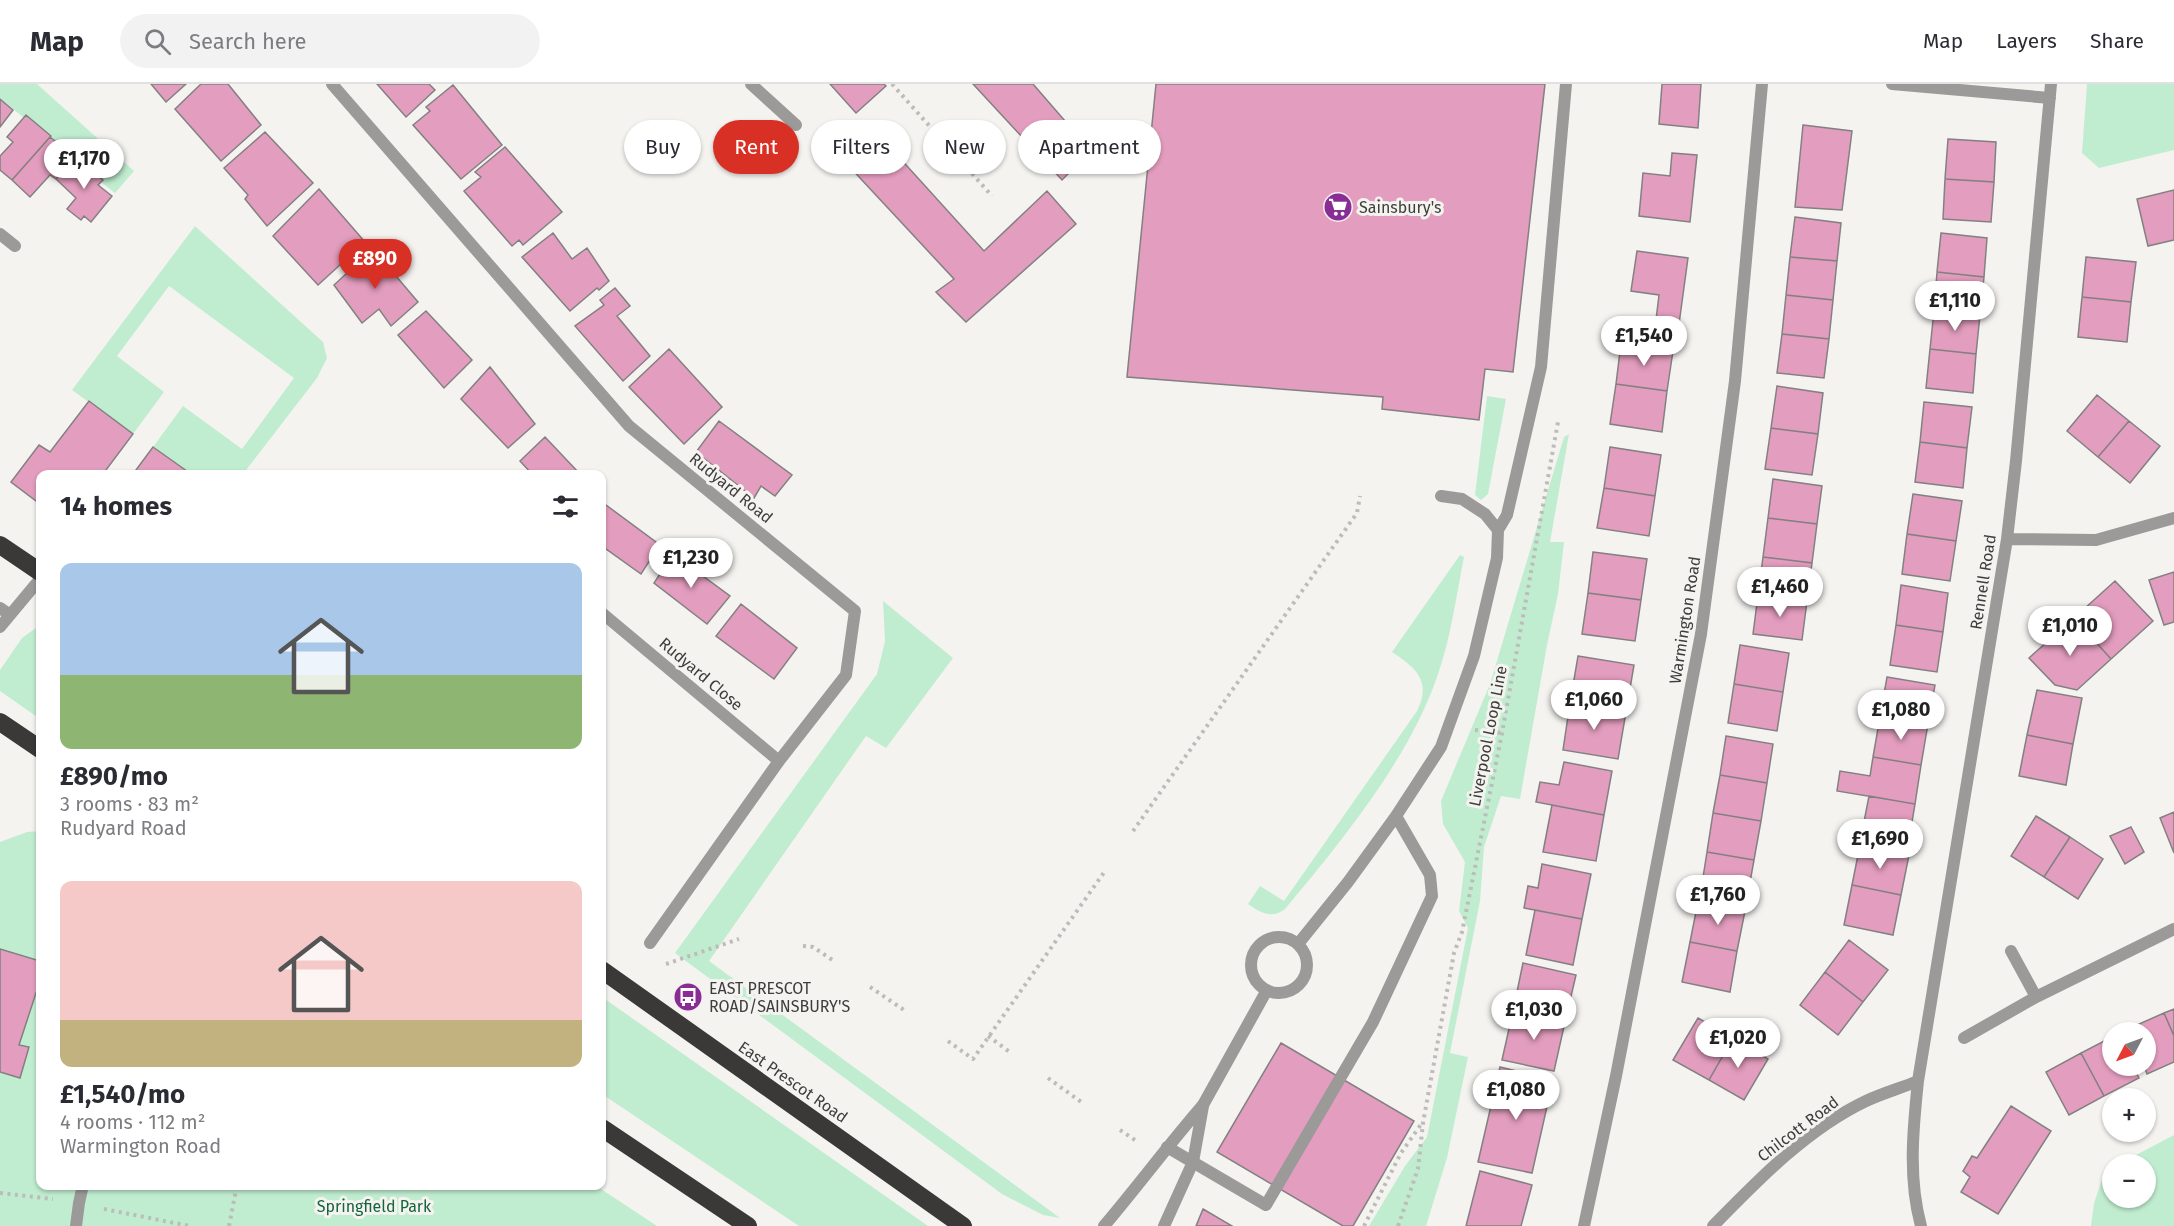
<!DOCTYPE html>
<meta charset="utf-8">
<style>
body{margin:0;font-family:"Fira Sans",sans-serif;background:#f2f2f3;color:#2b2b33;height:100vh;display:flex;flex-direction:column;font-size:22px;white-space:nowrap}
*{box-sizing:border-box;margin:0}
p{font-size:20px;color:#7c7c81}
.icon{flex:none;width:33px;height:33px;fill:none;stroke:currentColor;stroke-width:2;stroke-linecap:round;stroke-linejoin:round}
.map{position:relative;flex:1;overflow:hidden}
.panel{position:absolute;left:36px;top:386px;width:570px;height:720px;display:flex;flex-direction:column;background:#fff;border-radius:12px;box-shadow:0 2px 4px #0004}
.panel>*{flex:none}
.top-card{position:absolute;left:624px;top:36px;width:570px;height:54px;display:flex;gap:12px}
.needle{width:39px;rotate:229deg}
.fabs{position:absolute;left:2102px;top:938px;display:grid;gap:12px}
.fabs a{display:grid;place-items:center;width:54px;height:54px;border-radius:50%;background:#fff;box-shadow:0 2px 4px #0004;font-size:30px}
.price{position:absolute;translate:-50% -51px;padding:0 14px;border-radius:21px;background:#fff;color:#222;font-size:20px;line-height:39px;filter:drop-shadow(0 2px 3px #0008)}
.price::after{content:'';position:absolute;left:50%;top:36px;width:18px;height:14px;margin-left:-9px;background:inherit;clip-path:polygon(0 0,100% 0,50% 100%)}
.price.active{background:#d93025;color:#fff}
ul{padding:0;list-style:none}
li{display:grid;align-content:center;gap:12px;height:318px;padding:0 24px}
li span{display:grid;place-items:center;height:186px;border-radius:12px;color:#555}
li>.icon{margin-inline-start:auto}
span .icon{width:108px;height:108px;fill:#fffc;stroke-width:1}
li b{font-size:26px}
h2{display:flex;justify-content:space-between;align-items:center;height:72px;padding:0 24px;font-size:26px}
.tag{padding:0 21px;border-radius:27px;background:#fff;box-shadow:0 2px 4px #0004;font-size:21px;line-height:54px}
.tag.active{background:#d93025;color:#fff}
header{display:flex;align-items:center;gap:36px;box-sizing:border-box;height:84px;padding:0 30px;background:#fff;border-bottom:2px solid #e1e1e2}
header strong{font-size:28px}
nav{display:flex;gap:33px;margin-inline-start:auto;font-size:21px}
.search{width:420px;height:54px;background:#f2f2f3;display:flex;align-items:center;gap:15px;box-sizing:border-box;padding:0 21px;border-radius:33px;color:#7c7c81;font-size:22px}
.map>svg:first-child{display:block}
.green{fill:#c0edd0}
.building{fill:#e39dbe;stroke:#838081;stroke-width:1.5}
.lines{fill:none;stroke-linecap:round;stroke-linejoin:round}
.path{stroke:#bdbcba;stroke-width:4;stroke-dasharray:3 4.5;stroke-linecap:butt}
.lane{stroke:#9b9a99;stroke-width:12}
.street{stroke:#9b9a99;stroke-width:12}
.highway{stroke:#3b3937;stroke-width:18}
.labels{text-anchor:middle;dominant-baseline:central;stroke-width:6;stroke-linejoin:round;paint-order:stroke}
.poi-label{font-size:16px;fill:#3d3d3c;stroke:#f4f3f0;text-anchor:start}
.street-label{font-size:16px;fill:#3d3d3c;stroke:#f4f3f0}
.park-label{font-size:16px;fill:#14643d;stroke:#f4f3f0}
</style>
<header>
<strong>Map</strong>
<div class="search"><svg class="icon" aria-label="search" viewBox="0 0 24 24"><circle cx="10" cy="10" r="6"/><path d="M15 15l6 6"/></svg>Search here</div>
<nav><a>Map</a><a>Layers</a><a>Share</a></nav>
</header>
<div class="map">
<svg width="2174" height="1142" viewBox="0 0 2174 1142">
<rect width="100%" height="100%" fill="#f4f3f0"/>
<path class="green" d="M0,0H37L134,87L115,109L101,98L102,96L26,31L24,34L0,14Z
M2087,0H2174V66L2099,84L2082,69Z
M195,142L323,258L327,274L317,294L243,390H191L153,363L183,322L242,365L294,294L169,202L117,272L164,308L133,350L72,306Z
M1487,312L1506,315L1488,410L1481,416L1475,411Z
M1569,350L1550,458H1564L1558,510L1547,561L1520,715L1501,712L1484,763L1480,817L1450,969L1468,973L1447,1074L1426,1142H1369L1405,1082L1427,1053L1468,844L1459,827L1465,778L1443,740L1441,717L1490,600L1564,353Z
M1460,471L1464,473C1456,513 1451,554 1437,593C1409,675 1341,758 1285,825C1273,835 1260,829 1248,820L1260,802L1284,817L1417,627C1432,597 1416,584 1392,568Z
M883,517L953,574L886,664L866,652L709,877L1060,1134L1043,1131L1002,1110L675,869L877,590L885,557Z
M40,541V635L0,607V586L22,554Z
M40,747V877L0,865V758L27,748Z
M36,909L40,910V1101H595L657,1142H0V988L20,993L29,964L19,961Z
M602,913L928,1142H799L602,1010Z
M2174,1051V1142H2091L2094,1119L2105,1087L2112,1083V1113H2145V1080H2119Z"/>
<path class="building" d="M151,0H186L166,18Z
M201,0H228L261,41L221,77L175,25Z
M377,0H429L435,6L406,33Z
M830,0H884L886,2L856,29Z
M973,0H1033L1091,67L1062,96Z
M1156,0H1545L1513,288L1485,285L1479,336L1382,325L1383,313L1127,293Z
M1662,0H1701L1698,44L1659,40Z
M453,1L502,61L461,95L413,41L430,27L426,23Z
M0,15L13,26L0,43Z
M26,31L51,52L12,96L0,86V72L13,58L7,53Z
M1803,41L1852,47L1842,126L1795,123Z
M265,48L313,99L267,142L245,115L248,111L224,84Z
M878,50L984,167L1047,107L1076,140L966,238L936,208L954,195L847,80Z
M50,53L75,72L56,95L50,91L30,113L12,96Z
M1948,55L1996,58L1994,98L1945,95Z
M505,63L562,128L523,161L519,156L512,162L464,107L481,93L475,88Z
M1672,69L1697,71L1690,138L1639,132L1643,89L1670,92Z
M75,72L103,96L98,101L112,112L91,138L84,132L81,136L67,125L76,114L56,95Z
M1945,95L1994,98L1991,138L1943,135Z
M319,105L365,158L318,201L273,152Z
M2174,106V156L2148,162L2137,115Z
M1795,133L1841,139L1837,177L1790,173Z
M553,149L572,175L587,164L609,197L599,206L597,204L570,227L522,173Z
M1941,149L1987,154L1984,193L1937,188Z
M373,165L418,218L391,242L379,225L362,239L334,201Z
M1637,167L1688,174L1679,240L1656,236L1659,211L1631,207Z
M1790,173L1837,177L1833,216L1786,211Z
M2086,173L2136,178L2131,218L2082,213Z
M1937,188L1984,193L1980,231L1934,227Z
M615,204L630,222L617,232L650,272L623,297L575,242L604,221L600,216Z
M1786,211L1833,216L1829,255L1782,250Z
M2082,213L2131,218L2127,258L2078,253Z
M426,227L472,276L444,304L398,251Z
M1934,227L1980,231L1976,270L1930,265Z
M1782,250L1829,255L1824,294L1777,289Z
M1621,259L1673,267L1667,307L1616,300Z
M669,265L722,323L684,360L629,303Z
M1930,265L1976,270L1973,309L1926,304Z
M490,283L535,340L508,364L461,315Z
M1616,300L1667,307L1662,348L1610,340Z
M1777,302L1823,309L1818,350L1771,344Z
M2097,311L2129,337L2098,373L2067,347Z
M89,317L133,350L103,390H40V420L11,398L39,361L50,368Z
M1924,318L1972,323L1967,364L1920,358Z
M719,337L792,391L775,412L761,402L754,414L696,368Z
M2129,337L2160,362L2130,399L2098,373Z
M1771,344L1818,350L1812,391L1765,385Z
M545,353L580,390H532L520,377Z
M1920,358L1967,364L1963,404L1915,398Z
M153,363L191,390H133Z
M1610,363L1661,371L1655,412L1604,404Z
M1773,395L1822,402L1817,440L1768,434Z
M1604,404L1655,412L1649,452L1597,444Z
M1913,410L1962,417L1956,457L1907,450Z
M606,421L660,461L641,490L602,462V426Z
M1768,434L1817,440L1812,479L1763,473Z
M1907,450L1956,457L1950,497L1902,490Z
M1593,468L1647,475L1641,516L1588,509Z
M673,470L730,512L707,540L654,499Z
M1763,473L1812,479L1807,517L1758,511Z
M2174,488V538L2164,541L2149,496Z
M2115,497L2153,537L2111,575L2074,534Z
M1901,501L1948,509L1943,548L1896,541Z
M1588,509L1641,516L1635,557L1582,550Z
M1758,511L1807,517L1802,556L1753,550Z
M741,520L797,564L774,595L716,552Z
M2074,534L2111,575L2077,606L2055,601L2029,574Z
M1896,541L1943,548L1937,588L1890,581Z
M1740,561L1789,569L1783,608L1734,600Z
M1578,572L1634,581L1626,628L1570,619Z
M1887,593L1935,601L1928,640L1880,633Z
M1734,600L1783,608L1777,647L1728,639Z
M2037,606L2082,614L2073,660L2027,651Z
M1570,619L1626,628L1618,675L1563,666Z
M1880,633L1928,640L1921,681L1873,673Z
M2027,651L2073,660L2066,701L2019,692Z
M1726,652L1773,660L1767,699L1720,691Z
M1873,673L1921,681L1915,720L1837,707L1840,687L1870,692Z
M1564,678L1612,687L1604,731L1536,718L1540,698L1559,701Z
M1720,691L1767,699L1761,737L1713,729Z
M1869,712L1915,720L1909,756L1862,748Z
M1552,721L1604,731L1596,777L1543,768Z
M2174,728V769L2160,734Z
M1713,729L1761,737L1754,776L1707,768Z
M2036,732L2070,753L2044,793L2011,772Z
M2131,743L2144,768L2125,780L2110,752Z
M2070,753L2103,775L2078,815L2044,793Z
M1860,761L1909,771L1901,811L1852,801Z
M1707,768L1754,776L1747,815L1701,806Z
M1542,780L1591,790L1582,835L1524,824L1528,802L1538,804Z
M1852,801L1901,811L1893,851L1844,841Z
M1698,818L1745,827L1737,867L1690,858Z
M1535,826L1582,835L1573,881L1526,871Z
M1849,856L1888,886L1863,918L1825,888Z
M1690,858L1737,867L1730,908L1682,898Z
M0,865L40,877V910L36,909L19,961L29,963L20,994L0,988Z
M1523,879L1576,891L1565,938L1513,927Z
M1825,888L1863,918L1838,951L1800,921Z
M2174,925V952L2164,929Z
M1513,927L1565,938L1554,987L1502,976Z
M2164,929L2174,952V978L2147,990L2144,981L2145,948H2129L2128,945Z
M1698,934L1733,954L1709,996L1673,976Z
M2112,953V981H2132L2139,994L2104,1012L2081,969Z
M1733,954L1768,975L1744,1016L1709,996Z
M1281,959L1414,1037L1353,1142H1343L1217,1068Z
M2081,969L2104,1012L2069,1031L2046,988Z
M1500,983L1553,996L1532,1089L1478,1078Z
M2011,1022L2051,1047L1998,1130L1961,1108L1970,1093L1963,1087L1972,1072L1977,1074Z
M1480,1087L1532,1101L1521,1142H1466Z
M1203,1125L1232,1142H1196Z"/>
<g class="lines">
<path class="path" d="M892,0L992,112
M1475,646L1502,649
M1133,747L1357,429L1360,412
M803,862L813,863L834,877
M666,880L739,855
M870,903L907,928
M988,952L1011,969
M948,957L973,975L1105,787
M1048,994L1084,1020
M1120,1046L1138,1058
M0,1109L53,1115
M104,1125L190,1142
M229,1142L237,1101
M1364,1142L1401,1069L1422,1039
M1398,1142L1418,1085L1423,1039L1454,869L1462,848L1502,649L1558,338"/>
<path class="lane" d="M1498,446L1507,431L1541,283L1566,0
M0,524L10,531
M0,543L40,495
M1251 881a28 28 0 1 1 56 0a28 28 0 1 1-56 0Z
M1298,860L1348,798L1396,732L1441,663L1474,572L1497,474L1498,446L1485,430L1462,415L1441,412
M1203,1021L1267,906
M1167,1063L1266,1121L1373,938L1432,812L1430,791L1396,732
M76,1142L79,1119L83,1101"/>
<path class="street" d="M332,0L629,342L855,527L846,591L779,677L650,859
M751,0L796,41
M1892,0L2050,14
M0,150L15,162
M2007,455L2096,456L2174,434
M602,529L779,677
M2036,913L2174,845
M1964,954L2036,913L2011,867
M1104,1142C1138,1102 1169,1060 1203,1021
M1164,1142L1193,1078L1203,1022
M1584,1142L1616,992L1701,550L1735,297L1762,0
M1713,1142C1758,1096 1807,1045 1866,1017C1883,1009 1901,1004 1918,997
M1921,1142C1908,1095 1913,1045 1918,997L2007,455L2016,377L2051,0"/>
<path class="highway" d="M0,461L40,488
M0,638L40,665
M602,886L963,1142
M602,1044L748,1142"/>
</g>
<defs>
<g id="supermarket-disc" transform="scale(1.5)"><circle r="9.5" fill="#8a2c96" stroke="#f4f3f0"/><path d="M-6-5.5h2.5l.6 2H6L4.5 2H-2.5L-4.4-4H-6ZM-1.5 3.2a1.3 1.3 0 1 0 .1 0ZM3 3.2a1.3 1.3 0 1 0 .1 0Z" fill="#fff"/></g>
<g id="bus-disc" transform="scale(1.5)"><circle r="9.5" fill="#8a2c96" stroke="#f4f3f0"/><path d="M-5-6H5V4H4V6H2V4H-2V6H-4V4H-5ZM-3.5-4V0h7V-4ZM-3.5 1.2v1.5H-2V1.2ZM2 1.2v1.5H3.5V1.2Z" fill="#fff"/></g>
</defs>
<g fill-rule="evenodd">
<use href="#supermarket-disc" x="1338" y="123"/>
<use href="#bus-disc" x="688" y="913"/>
</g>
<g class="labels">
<g class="poi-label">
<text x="1359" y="123">Sainsbury's</text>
<text x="709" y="904">EAST PRESCOT<tspan x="709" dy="18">ROAD/SAINSBURY'S</tspan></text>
</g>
<g class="street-label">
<text transform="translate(731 404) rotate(39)">Rudyard Road</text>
<text transform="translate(1983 498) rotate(-81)">Rennell Road</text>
<text transform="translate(1685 536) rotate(-81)">Warmington Road</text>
<text transform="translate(701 590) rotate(40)">Rudyard Close</text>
<text transform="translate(1488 652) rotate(-79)">Liverpool Loop Line</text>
<text transform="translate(793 998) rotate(35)">East Prescot Road</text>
<text transform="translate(1798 1045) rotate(-37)">Chilcott Road</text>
</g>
<g class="park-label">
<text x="374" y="1122">Springfield Park</text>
</g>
</g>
</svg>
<div class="fabs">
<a><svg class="needle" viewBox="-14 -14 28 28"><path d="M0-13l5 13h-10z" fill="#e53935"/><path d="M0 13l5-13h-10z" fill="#7c7c81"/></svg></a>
<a>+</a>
<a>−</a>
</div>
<b class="price" style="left:84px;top:106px">£1,170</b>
<b class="price active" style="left:375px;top:206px">£890</b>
<b class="price" style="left:1955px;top:248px">£1,110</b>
<b class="price" style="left:1644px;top:283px">£1,540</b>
<b class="price" style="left:691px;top:505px">£1,230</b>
<b class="price" style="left:1780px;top:534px">£1,460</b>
<b class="price" style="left:2070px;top:573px">£1,010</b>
<b class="price" style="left:1594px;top:647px">£1,060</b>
<b class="price" style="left:1901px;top:657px">£1,080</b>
<b class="price" style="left:1880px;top:786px">£1,690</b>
<b class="price" style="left:1718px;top:842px">£1,760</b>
<b class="price" style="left:1534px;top:957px">£1,030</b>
<b class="price" style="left:1738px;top:985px">£1,020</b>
<b class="price" style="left:1516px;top:1037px">£1,080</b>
<div class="top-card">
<a class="tag">Buy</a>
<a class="tag active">Rent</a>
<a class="tag">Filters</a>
<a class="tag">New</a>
<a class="tag">Apartment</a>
</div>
<section class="panel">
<h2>14 homes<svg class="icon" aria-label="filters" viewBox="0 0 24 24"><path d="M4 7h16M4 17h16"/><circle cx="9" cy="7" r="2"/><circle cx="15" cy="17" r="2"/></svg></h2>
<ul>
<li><span style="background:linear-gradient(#a9c7e8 60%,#8fb573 0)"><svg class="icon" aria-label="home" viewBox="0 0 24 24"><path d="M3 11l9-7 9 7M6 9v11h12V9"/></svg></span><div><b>£890/mo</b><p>3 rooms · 83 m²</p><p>Rudyard Road</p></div></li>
<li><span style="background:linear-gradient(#f6c9c9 75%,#c2b280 0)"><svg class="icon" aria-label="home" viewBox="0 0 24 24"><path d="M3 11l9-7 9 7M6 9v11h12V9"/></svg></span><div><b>£1,540/mo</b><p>4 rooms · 112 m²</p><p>Warmington Road</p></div></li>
</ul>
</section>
</div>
